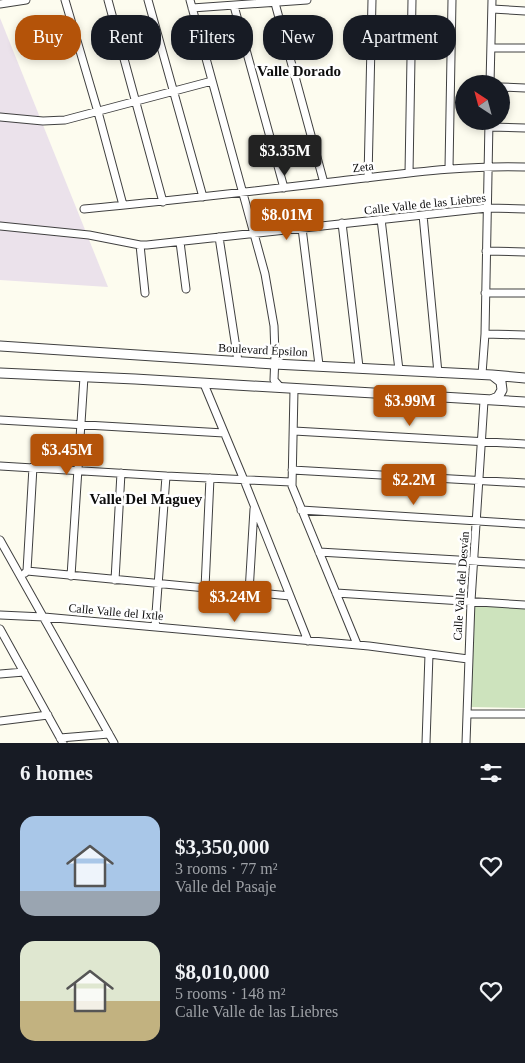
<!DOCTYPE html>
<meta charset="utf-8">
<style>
body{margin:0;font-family:Georgia,serif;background:#242831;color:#f1f3f6;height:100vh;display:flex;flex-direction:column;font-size:19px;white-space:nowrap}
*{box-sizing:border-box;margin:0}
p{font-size:16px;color:#9ea1a6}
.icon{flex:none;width:28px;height:28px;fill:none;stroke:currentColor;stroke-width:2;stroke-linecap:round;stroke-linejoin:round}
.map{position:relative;height:743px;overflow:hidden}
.drawer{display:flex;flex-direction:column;background:#171b24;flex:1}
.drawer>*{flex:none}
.top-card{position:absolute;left:15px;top:15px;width:495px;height:45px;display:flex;gap:10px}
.needle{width:32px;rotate:324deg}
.tools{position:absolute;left:455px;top:75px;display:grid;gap:10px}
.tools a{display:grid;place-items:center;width:55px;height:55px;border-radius:50%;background:#171b24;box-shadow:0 2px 8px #0003;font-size:25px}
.price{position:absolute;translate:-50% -42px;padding:0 11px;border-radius:5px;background:#b45309;color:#fff;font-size:16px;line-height:32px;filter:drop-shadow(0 1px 2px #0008)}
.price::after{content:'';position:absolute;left:50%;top:30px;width:15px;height:11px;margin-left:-8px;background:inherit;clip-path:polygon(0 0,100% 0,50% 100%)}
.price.active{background:#222;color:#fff}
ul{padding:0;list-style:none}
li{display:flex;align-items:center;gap:15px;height:125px;padding:0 20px}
li span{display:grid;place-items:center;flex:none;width:140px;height:100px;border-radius:15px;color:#555}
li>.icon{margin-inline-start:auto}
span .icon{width:60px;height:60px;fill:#fffc;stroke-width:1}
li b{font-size:21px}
h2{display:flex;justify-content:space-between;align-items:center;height:60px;padding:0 20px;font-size:21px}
.chip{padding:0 18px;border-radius:20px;background:#171b24;box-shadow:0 2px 8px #0003;font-size:18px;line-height:45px}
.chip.active{background:#b45309;color:#fff}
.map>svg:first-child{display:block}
.industrial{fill:#ebe2eb}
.green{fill:#cde3bd}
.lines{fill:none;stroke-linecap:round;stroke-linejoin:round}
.minor-casing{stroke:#404040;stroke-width:9}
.tertiary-casing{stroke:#404040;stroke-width:11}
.minor{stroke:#fff;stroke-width:7}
.tertiary{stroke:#fff;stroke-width:9}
.labels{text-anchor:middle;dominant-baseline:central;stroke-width:5;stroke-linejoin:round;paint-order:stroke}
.street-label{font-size:12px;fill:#0d0d0d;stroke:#fff}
.quarter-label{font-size:15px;font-weight:bold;fill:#0d0d0d;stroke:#fff}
</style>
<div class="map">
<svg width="525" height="743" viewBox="0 0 525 743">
<rect width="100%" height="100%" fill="#fdfcef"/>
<path class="industrial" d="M0,18L108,287L0,280Z"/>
<path class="green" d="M474,603L525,608V708L470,707Z"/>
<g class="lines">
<g class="minor-casing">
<path id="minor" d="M65,0L98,112L123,205
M108,0L163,202
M148,0L203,197
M190,0L265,274L274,326L275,355L274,380L281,388
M275,3L324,183
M0,4L26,0
M234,6L284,188
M192,8L307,0
M492,9L525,11
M491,48H525
M490,84L492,0
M501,87L525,88
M0,117L43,121L65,120L212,81
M489,127L525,128
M449,168L452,0
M409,173L412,0
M368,178L372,0
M84,209C169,201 255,191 340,181C402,174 463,165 525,167
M423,215L438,373
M381,219L399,370
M342,223L359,367
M0,226L89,235L140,245H147L487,208L525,209
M302,228L319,365
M219,237L238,361
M180,242L186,289
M140,245L145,293
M486,251L525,252
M485,293H525
M485,334L525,335
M482,374L485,334L489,121
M204,384L244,480L308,641
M294,390L292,486L357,644
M0,420L224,433
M294,431L525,444
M0,466L166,476L291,482
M292,470L525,483
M301,510L525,524
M0,540L114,743
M319,552L525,564
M27,571L290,596
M25,573L27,571L33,467
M71,576L84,377
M115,580L121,473
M205,588L210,478
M249,592L254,509
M336,593L525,605
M0,615L44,617L369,646L468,659
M155,627L166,476
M0,629L63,743
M0,674L24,672
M467,714H525
M0,721L48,715
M60,738L109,734
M426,743L429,654
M466,743L471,601L484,401"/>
</g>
<g class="tertiary-casing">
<path id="tertiary" d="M0,346L274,364L492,375L525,378
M0,373L135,379L525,402
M491,400L498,397L502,390L501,382L492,375"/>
</g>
<use href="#minor" class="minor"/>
<use href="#tertiary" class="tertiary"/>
</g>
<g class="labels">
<g class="street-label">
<text transform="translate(363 167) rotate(-7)">Zeta</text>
<text transform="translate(425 204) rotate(-6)">Calle Valle de las Liebres</text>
<text transform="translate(263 350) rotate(3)">Boulevard Épsilon</text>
<text transform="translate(461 586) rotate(-86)">Calle Valle del Desván</text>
<text transform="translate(116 612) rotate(5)">Calle Valle del Ixtle</text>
</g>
<g class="quarter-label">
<text x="299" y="71">Valle Dorado</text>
<text x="146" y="499">Valle Del Maguey</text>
</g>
</g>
</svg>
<div class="tools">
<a><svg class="needle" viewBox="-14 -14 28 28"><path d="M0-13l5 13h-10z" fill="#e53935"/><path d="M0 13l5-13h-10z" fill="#9ea1a6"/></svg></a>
</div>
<b class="price active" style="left:285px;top:177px">$3.35M</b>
<b class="price" style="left:287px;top:241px">$8.01M</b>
<b class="price" style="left:410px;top:427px">$3.99M</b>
<b class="price" style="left:67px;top:476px">$3.45M</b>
<b class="price" style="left:414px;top:506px">$2.2M</b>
<b class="price" style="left:235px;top:623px">$3.24M</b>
<div class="top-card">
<a class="chip active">Buy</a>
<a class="chip">Rent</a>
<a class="chip">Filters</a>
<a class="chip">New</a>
<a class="chip">Apartment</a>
</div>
</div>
<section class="drawer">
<h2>6 homes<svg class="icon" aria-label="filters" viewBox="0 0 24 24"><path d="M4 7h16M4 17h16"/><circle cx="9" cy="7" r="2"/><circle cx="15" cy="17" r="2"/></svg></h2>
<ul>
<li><span style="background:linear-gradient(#a9c7e8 75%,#9aa5b1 0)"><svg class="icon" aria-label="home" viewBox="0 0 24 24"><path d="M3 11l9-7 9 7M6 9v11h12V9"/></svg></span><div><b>$3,350,000</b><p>3 rooms · 77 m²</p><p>Valle del Pasaje</p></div><svg class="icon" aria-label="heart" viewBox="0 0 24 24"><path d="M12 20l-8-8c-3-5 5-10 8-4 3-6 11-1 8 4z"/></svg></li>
<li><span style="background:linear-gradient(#dfe7d0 60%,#c2b280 0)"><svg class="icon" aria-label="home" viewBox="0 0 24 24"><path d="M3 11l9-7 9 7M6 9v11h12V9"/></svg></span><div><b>$8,010,000</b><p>5 rooms · 148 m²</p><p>Calle Valle de las Liebres</p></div><svg class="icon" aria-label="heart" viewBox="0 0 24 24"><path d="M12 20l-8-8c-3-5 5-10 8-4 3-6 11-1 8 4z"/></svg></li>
</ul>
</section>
